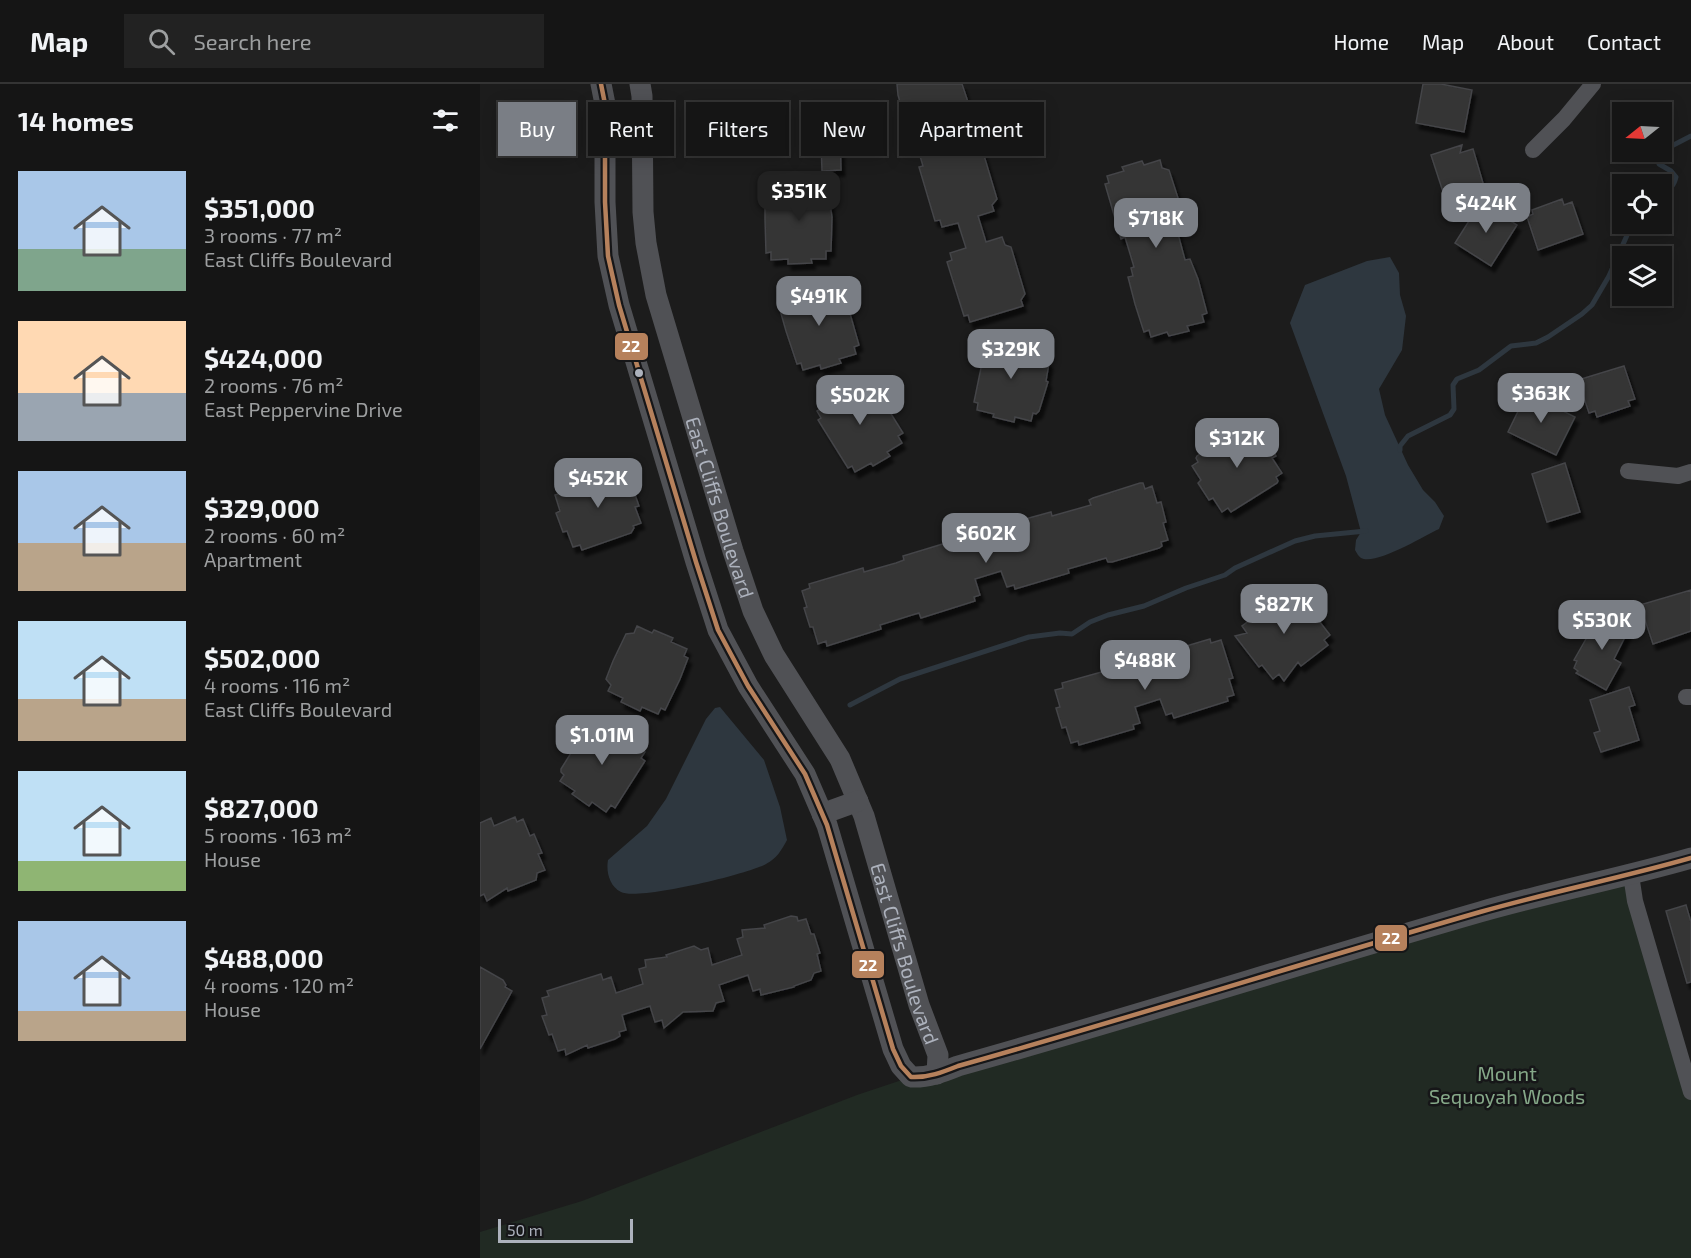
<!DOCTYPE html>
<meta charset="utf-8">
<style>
body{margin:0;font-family:"Exo 2",sans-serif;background:#222;color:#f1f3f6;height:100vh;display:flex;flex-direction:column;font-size:22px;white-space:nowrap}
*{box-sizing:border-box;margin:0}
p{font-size:20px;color:#9d9fa0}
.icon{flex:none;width:33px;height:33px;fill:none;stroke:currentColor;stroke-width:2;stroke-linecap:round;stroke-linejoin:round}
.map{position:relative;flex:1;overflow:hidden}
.drawer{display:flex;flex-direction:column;background:#151515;width:480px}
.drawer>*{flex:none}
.hud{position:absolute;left:18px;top:18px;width:570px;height:54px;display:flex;gap:12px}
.needle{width:39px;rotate:252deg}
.controls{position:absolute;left:1132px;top:18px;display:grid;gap:12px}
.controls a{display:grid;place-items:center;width:60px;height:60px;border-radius:0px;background:#151515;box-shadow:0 3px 15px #0003,0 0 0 2px #343434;font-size:30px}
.scale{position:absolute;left:18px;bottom:15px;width:135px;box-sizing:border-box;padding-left:6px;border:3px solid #adb2bd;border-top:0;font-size:16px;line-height:21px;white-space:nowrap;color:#adb2bd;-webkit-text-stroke:4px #161618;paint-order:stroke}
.price{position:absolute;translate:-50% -51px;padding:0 14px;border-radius:12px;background:#7a7e85;color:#fff;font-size:20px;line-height:39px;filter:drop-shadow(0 2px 3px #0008)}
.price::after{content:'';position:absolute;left:50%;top:36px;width:18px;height:14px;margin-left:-9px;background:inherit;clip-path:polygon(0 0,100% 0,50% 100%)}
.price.selected{background:#222;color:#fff}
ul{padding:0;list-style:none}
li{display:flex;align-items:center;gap:18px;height:150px;padding:0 18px}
li span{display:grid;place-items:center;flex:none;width:168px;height:120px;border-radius:0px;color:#555}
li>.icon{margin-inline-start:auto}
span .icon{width:72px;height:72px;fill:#fffc;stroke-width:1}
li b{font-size:26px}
h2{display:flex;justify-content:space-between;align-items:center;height:72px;padding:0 18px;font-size:26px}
.tag{padding:0 21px;border-radius:0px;background:#151515;box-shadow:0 3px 15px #0003,0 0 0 2px #343434;font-size:21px;line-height:54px}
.tag.selected{background:#7a7e85;color:#fff}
header{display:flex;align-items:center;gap:36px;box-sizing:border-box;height:84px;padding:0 30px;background:#151515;border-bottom:2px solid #343434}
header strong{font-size:28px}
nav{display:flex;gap:33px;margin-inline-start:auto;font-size:21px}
.search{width:420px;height:54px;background:#222;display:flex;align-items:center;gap:15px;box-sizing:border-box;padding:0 21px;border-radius:0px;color:#9d9fa0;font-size:22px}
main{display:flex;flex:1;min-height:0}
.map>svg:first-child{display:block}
.green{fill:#212a23}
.water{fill:#2e373f}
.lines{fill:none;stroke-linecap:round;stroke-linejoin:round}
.stream{stroke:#2e373f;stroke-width:5}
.building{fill:#343434;stroke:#444548;stroke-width:1.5;filter:url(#shadow)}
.minor{stroke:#505155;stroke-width:16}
.tertiary{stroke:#505155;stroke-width:21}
.bus-1-casing{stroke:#161618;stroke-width:9}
.bus-1{stroke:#b6815c;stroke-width:4.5}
.bus-dot{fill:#adb2bd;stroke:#161618;stroke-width:2}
.labels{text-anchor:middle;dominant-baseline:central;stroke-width:5;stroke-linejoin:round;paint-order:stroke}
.street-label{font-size:20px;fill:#adb2bd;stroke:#161618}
.park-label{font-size:20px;fill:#85a888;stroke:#161618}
.line-badge{stroke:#161618;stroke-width:2}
.badge-label{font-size:16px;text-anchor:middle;font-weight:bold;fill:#fff}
</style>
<header>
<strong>Map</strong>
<div class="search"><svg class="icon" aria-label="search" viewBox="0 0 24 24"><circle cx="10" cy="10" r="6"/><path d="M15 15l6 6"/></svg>Search here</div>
<nav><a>Home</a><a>Map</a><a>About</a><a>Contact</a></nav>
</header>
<main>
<section class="drawer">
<h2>14 homes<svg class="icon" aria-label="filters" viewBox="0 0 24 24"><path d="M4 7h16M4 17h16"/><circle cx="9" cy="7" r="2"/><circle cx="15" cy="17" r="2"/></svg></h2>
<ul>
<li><span style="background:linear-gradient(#a9c7e8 65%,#7fa58c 0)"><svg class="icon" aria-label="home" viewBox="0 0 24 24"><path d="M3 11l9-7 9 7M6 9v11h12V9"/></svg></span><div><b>$351,000</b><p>3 rooms · 77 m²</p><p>East Cliffs Boulevard</p></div></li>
<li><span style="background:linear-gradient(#ffd9b3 60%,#9aa5b1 0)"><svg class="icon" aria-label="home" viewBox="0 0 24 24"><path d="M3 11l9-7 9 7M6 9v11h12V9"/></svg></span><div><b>$424,000</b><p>2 rooms · 76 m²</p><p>East Peppervine Drive</p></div></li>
<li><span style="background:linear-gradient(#a9c7e8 60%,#b9a48a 0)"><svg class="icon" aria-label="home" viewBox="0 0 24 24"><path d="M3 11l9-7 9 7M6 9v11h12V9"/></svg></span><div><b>$329,000</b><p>2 rooms · 60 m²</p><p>Apartment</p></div></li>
<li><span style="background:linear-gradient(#bfe0f5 65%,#b9a48a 0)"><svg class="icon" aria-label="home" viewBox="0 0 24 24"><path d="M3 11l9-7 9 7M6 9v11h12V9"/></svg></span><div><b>$502,000</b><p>4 rooms · 116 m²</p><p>East Cliffs Boulevard</p></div></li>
<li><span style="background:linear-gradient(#bfe0f5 75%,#8fb573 0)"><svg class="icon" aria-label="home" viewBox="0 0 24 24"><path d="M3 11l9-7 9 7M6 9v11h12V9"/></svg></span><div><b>$827,000</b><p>5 rooms · 163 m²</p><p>House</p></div></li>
<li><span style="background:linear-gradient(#a9c7e8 75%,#b9a48a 0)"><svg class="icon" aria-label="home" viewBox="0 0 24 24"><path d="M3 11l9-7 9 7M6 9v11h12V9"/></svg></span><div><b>$488,000</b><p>4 rooms · 120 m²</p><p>House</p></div></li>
</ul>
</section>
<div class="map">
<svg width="1211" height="1174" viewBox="0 0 1211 1174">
<defs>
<filter id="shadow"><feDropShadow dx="3.5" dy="6" stdDeviation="1.5" flood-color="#0009"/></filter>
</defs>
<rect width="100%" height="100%" fill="#1c1c1c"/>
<path class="green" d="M1151,791L1211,1008V1174H0V1148L102,1117L377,1011L431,993Z"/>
<path class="water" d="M910,173L919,189L920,211L926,232L922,266L899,305L905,331L928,381L943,406L955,418L964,432L959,445C944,452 895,482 881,474C878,472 877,469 875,466L876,456L881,448L866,392L810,239L825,201L887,177Z
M240,623L284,676L300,723L307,756C301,767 297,774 286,780C269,790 157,817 141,808C129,802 126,787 128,776L167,742L186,715L226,635L235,624Z"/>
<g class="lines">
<path class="stream" d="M1182,67L1211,52
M1181,68L1178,75L1179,80L1191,87L1196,93C1194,102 1190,105 1182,110
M920,366V362L928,352L970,331L974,325L973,301L977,295L999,286L1031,262L1056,259L1068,253L1102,230L1112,221L1129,192L1152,140
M370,621L420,595L549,553L580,549L592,550L610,538L628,531L664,522L706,504L745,491L755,484L815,457L835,452L886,447"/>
</g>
<path class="building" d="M417,0H482L489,21L485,27L490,46L496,66L503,68L517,115L512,121L514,127L498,132L506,158L522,153L525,161L531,163L545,210L541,216L543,222L490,238L488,231L484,232L467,178L472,176L470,169L486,164L478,139L462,143L460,136L455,137L439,83L443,82L431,42L427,43L418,11Z
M943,0H961L992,6L984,48L936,39Z
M280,29L281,61L265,62L264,30Z
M360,42L361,86L342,87L341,58L346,57L345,43Z
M982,61L980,69L993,65L1003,99L998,101L1000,106L966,117L951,71Z
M680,76L682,84L689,86L698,114L703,133L698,138L700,145L697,146L705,176L710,175L718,195L727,229L722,231L724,238L707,242L709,247L689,252L687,248L671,253L669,246L664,248L663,245L655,220L648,193L653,192L651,184L654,183L645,153L641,155L625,100L629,99L627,92L644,87L642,83L662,77L664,81Z
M349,98V113L352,133L351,167H346V175H331L332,179L308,180V175L291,176V168L286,169L285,135V112H290L289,104L306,103V100Z
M1082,115L1084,121L1092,118L1103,150L1058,166L1047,133L1053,130L1052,126Z
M1001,118L1037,141L1011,182L975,159Z
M355,201L357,208L365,212L379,261L374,263L376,270L359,275L361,279L341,285L340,281L323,286L321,279L317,280L306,247L300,226L304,224L302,217L319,212L318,208L338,202L339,206Z
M508,250L549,260L548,263L565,266L563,274L569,279L566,297L568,298L559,327L556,330L553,329L551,337L535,333L534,338L513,333L514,330L497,326L498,319L494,318Z
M1144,282L1155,315L1148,317L1150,322L1117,333L1115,327L1109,329L1098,296Z
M384,297L388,304L393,301L423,349L418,352L422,359L407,368L410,372L393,382L391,379L375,388L372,382L368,384L338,336L341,334L337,327L352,318L350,315L368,303L370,306Z
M1047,309L1095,333L1076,371L1028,348Z
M762,342L765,346L771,342L781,357L785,354L796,372L792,374L802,389L796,393L798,397L797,399L770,416L754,426L751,428L748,424L742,428L733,414L729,416L718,399L721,396L712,382L718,378L716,374L717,372Z
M1085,379L1100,428L1067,438L1052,390Z
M129,385L135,390L143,387L148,404L152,402L159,422L155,423L161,439L153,442L154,444L151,449L102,466L100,461L93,463L87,447L83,448L76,429L80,427L75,411L82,409L83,402Z
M660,399H663L665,405L672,402L677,419L681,418L686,438L683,439L688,456L681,458L682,462L679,464L632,478H628L626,474L588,485L589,489L535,505L534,501L527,503L521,487L495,495L500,511L494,513L495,517L441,534L439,529L432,531L400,541L401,545L347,562L346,557L338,560L333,543H330L324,524L327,523L322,507L330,504L329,500L383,484L384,488L416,479L424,476L423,472L476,456L478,460L485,459L518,448L517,444L538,437L571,428L572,432L611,421L609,416L613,414Z
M1211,506V547L1173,560L1160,521Z
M816,507L827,520L830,518L842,535L839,537L850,551L844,556L848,561L821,582L818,578L804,597L799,590L793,595L782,581L779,583L755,552L767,549L762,542L808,508L810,511Z
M1134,529L1152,539L1134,575L1141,579L1126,606L1096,589L1098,587L1094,584L1097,577L1094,576L1118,534L1121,535L1122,533L1130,537Z
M157,542L172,549L174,546L193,554L191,558L207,565L204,572L208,574L200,595L185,626L181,624L178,630L162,623L160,627L141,618L143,614L128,607L131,601L126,595L133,577L146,550L154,549Z
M730,555L731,559L741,556L753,594L749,595L754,611L747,613L748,617L694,634L692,629L686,631L680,615L655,623L660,639L653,641L654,645L599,661L598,657L591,659L586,643L582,644L576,624L580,623L575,606L583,604L582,599L636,584L637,588L669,579L677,576L676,571Z
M1149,603L1155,621L1149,623L1159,656L1121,668L1114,649L1120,647L1110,616Z
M119,637L134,647L136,643L153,655L151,658L165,668L161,674L165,677L135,724L131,721L126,728L112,718L109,722L92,710L95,707L80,697L84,691L81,688V685L91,669L90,668L107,644H115Z
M35,733L37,738L43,735L50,752L54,750L62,769L58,770L65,786L57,789L56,796L28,807L27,804L7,817L4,810L0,812V739L11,734L14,742Z
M1206,821L1211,838V898L1207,899L1186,827Z
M311,832L317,833L318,837L326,835L331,850H334L340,869L337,870L341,887L334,889L331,896L314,902V903L281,911L280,905L273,907L268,891L239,901L244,917L236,919L233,927L203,928L184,944L182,936L175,938L170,922L142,931L146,946L139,948L140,952L135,955L108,964L107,961L86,971L85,965L78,967L72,950L69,951L62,932L67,931L62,914L69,912L67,907L121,890L123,896L131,893L136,909L163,900L159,885L166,883L165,876L187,873L186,871L214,862L221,866L228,864L232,881L262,871L257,855L263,853L262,846L285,844L284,841Z
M0,883L23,896L26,901L25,903L32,907L0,965Z"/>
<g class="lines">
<path class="minor" d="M1053,66L1084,35L1113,0
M1148,387L1198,392L1211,388
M1206,613H1211
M1151,791L1155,817L1211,1008"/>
<g class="tertiary">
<path d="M121,0L125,20V118L128,172L139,221L216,478L238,546L268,602L325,690L347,741L413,965L421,982L431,993C448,994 463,988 478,982C653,933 826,878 1000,828C1070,808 1141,794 1211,774"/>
<path id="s1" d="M160,0L162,12L163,128L166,159L176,211L253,467L273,527L294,571L360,675L384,732L439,921L458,971L457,990"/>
<path d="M342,730L378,717"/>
</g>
<g class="bus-1-casing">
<path id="bus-1" d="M121,0L125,20V118L128,172L139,221L216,478L238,546L268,602L325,690L347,741L413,965L421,982L431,993C448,994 463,988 478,982C653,933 826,878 1000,828C1070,808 1141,794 1211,774"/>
</g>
<use href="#bus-1" class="bus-1"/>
</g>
<circle class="bus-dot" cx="159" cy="289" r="5"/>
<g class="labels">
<g class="street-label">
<text stroke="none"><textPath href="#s1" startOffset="434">East Cliffs Boulevard</textPath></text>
<text stroke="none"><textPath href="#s1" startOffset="920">East Cliffs Boulevard</textPath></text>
</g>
<g class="park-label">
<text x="1027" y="989">Mount<tspan x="1027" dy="23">Sequoyah Woods</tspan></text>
</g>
</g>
<g class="line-badge">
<rect x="134" y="248" width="35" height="29" rx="6" fill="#b6815c"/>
<rect x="894" y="840" width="34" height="28" rx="6" fill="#b6815c"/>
<rect x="371" y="866" width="34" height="29" rx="6" fill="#b6815c"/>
</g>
<g class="badge-label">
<text x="151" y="268">22</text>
<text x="911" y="860">22</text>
<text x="388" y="887">22</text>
</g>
</svg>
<div class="controls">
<a><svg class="needle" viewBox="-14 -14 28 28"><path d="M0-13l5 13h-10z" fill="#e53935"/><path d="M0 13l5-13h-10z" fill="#9d9fa0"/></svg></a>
<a><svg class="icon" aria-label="locate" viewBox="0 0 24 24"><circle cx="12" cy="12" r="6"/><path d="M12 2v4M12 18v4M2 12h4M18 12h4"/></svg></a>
<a><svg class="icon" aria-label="layers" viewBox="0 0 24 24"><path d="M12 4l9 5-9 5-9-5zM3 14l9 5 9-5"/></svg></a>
</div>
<div class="scale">50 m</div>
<b class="price selected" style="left:319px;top:138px">$351K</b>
<b class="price" style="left:1006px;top:150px">$424K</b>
<b class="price" style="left:676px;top:165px">$718K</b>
<b class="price" style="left:339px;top:243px">$491K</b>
<b class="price" style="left:531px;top:296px">$329K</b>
<b class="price" style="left:1061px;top:340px">$363K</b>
<b class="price" style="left:380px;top:342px">$502K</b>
<b class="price" style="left:757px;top:385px">$312K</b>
<b class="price" style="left:118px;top:425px">$452K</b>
<b class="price" style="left:506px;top:480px">$602K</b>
<b class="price" style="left:804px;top:551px">$827K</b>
<b class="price" style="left:1122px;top:567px">$530K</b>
<b class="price" style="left:665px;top:607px">$488K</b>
<b class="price" style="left:122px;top:682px">$1.01M</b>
<div class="hud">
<a class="tag selected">Buy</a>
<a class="tag">Rent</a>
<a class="tag">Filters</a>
<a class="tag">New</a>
<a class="tag">Apartment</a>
</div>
</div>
</main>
